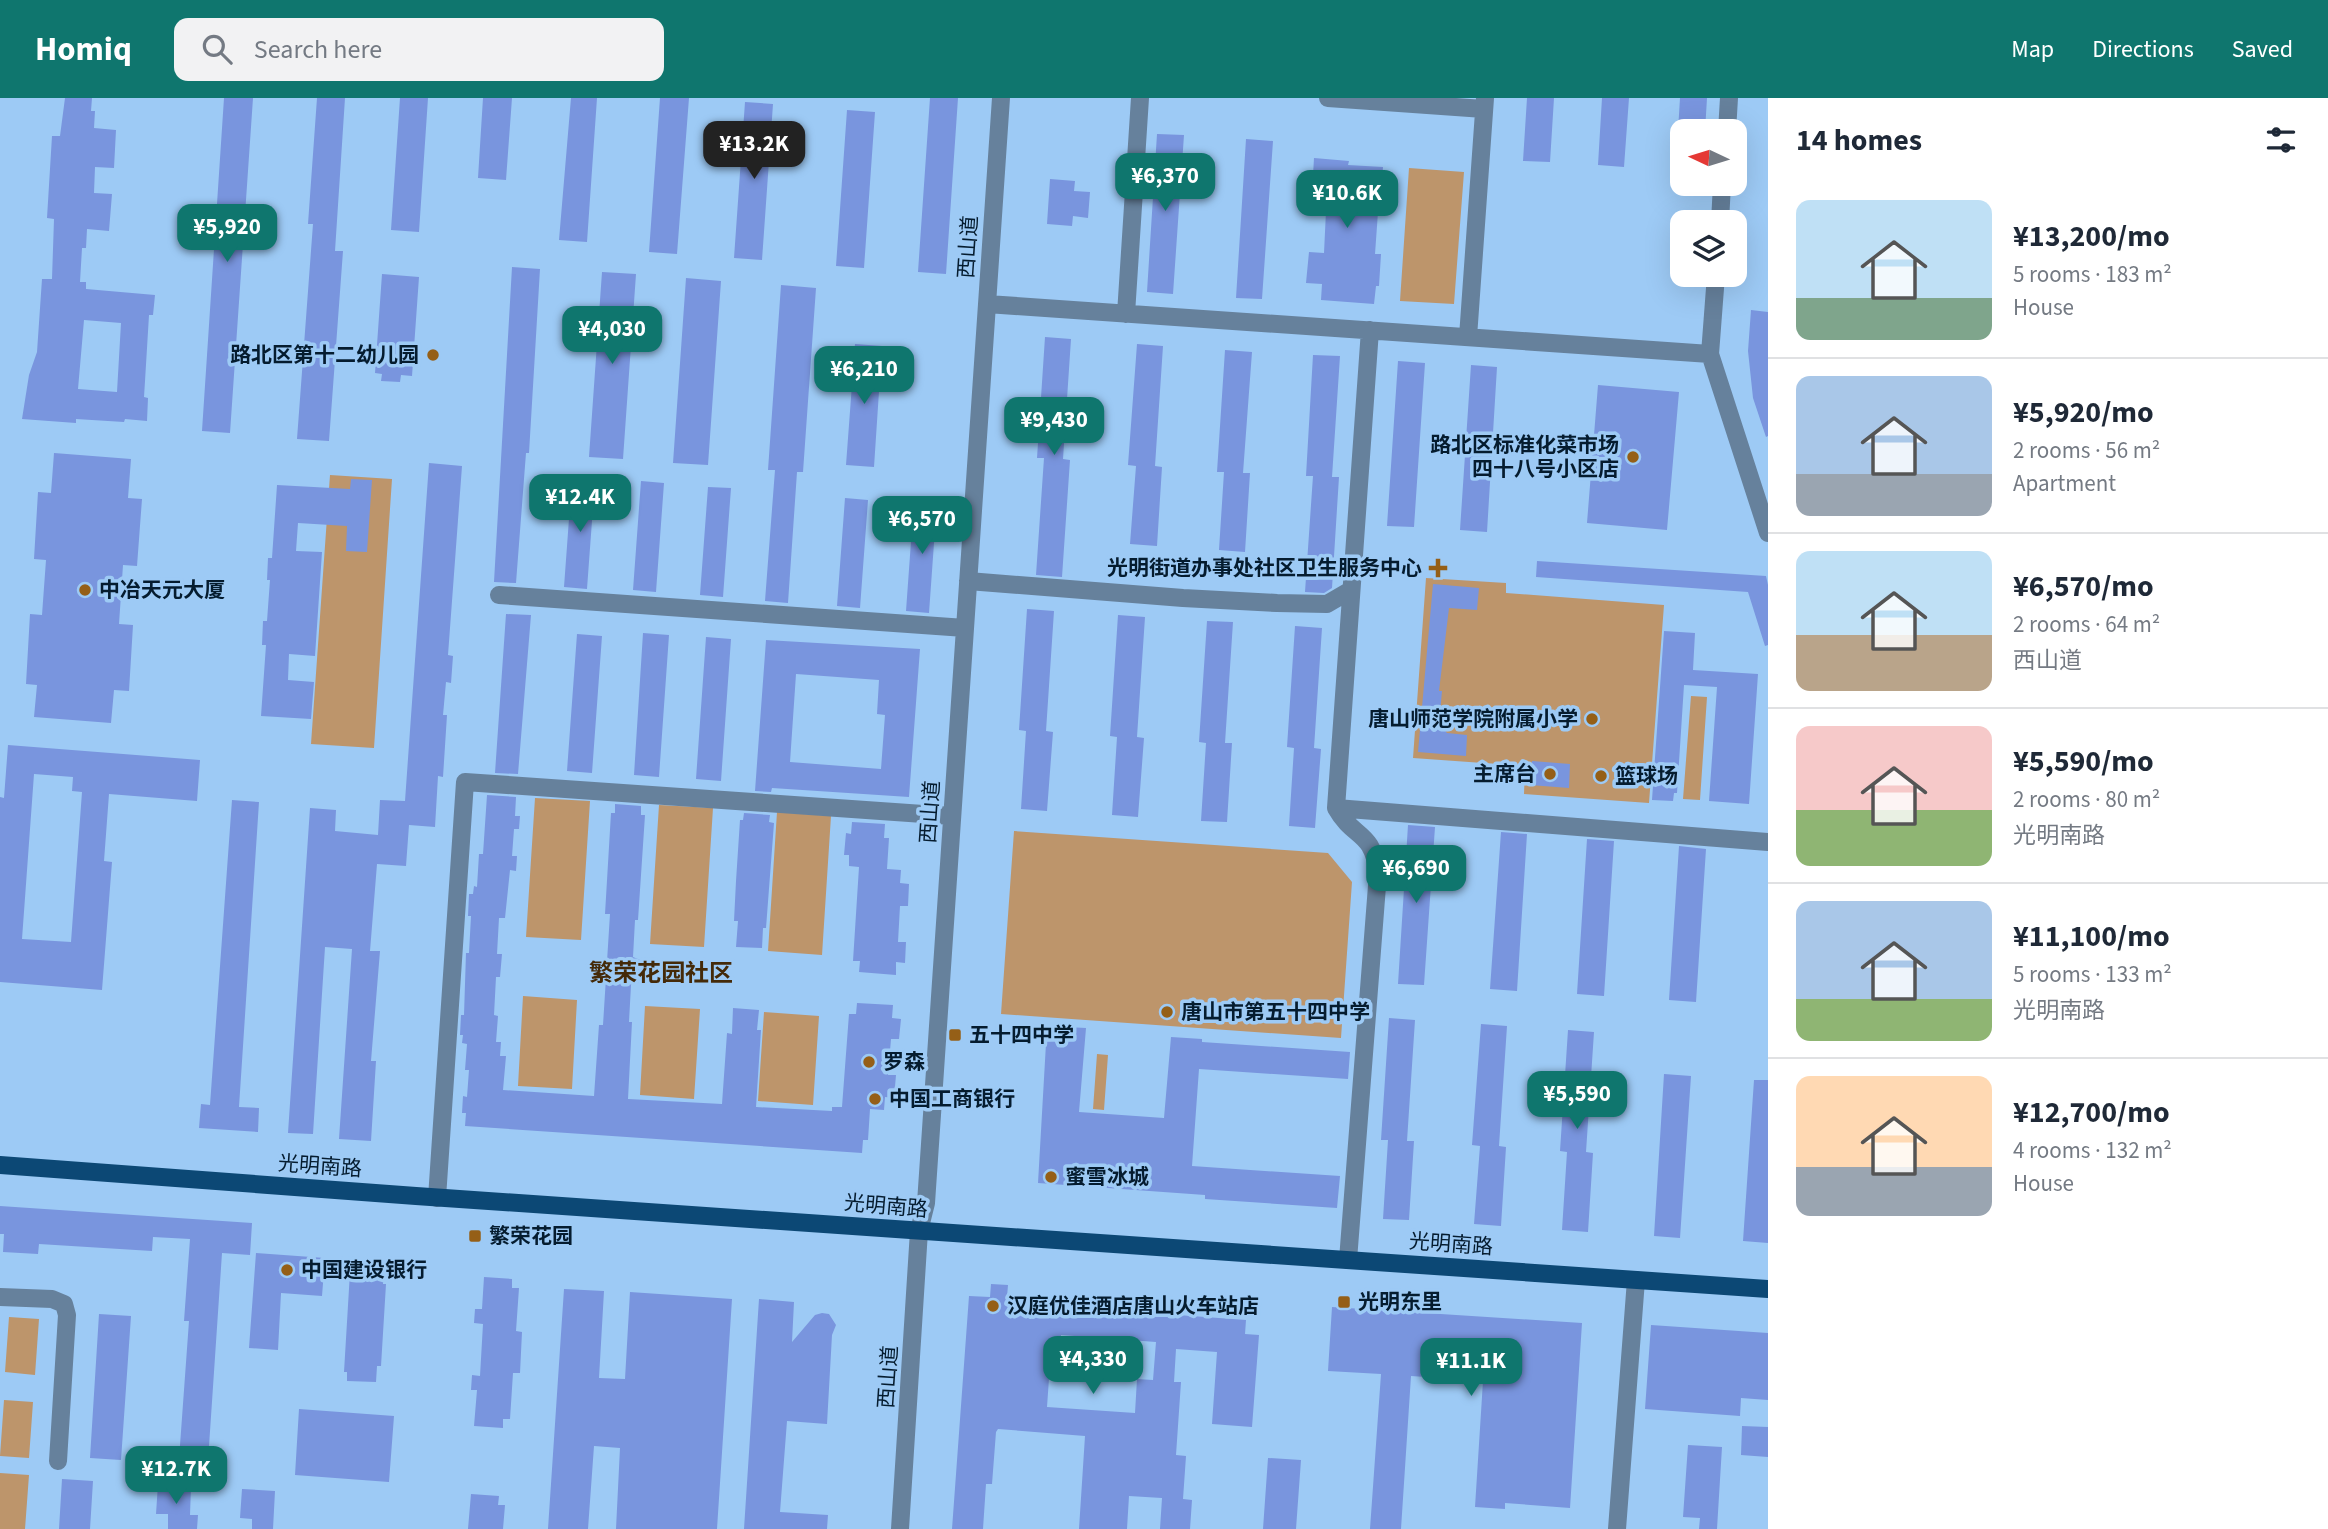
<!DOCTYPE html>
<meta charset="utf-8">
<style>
body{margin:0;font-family:"Source Sans 3","Noto Sans SC",sans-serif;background:#f2f2f3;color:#1f2937;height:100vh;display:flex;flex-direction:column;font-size:26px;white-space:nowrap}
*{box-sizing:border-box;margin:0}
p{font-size:23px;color:#747a83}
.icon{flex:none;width:38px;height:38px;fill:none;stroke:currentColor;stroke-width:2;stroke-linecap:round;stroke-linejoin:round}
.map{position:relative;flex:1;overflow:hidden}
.side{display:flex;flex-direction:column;background:#fff;width:560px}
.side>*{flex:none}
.needle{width:46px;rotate:274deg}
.buttons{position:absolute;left:1670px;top:21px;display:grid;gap:14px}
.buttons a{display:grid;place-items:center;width:77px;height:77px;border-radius:14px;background:#fff;box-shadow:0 7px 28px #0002;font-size:35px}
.price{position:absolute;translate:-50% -60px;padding:0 16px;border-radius:14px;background:#0f766e;color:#fff;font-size:23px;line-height:46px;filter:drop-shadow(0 2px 4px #0008)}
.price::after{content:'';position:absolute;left:50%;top:42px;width:21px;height:16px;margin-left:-10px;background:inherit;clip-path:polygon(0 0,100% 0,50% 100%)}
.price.on{background:#222;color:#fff}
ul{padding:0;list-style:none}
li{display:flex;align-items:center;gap:21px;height:175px;padding:0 28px}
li+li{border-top:2px solid #e0e1e3}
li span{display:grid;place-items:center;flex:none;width:196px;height:140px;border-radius:14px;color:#555}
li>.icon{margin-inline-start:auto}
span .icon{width:84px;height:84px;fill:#fffc;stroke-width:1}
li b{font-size:30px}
h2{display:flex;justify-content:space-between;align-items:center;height:84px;padding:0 28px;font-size:30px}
header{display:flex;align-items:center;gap:42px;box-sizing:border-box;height:98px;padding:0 35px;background:#0f766e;color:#fff}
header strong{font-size:33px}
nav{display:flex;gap:38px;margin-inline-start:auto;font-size:24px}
.search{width:490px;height:63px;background:#f2f2f3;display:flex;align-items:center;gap:18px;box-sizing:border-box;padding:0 24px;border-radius:14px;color:#747a83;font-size:26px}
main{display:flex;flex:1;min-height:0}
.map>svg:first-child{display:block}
.green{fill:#bd956b}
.building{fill:#7995de;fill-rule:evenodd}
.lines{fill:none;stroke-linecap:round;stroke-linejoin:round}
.minor{stroke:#66819c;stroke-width:18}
.major{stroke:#0c4875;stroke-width:18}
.poi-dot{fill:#955f17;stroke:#9dcaf5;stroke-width:2.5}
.labels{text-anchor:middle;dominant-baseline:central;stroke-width:7;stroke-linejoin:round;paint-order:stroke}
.street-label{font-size:21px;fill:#051c2f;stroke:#9dcaf5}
.poi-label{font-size:21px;font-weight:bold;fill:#051c2f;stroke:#9dcaf5;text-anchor:start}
.quarter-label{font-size:24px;font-weight:bold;fill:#442a09;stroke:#9dcaf5}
</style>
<header>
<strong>Homiq</strong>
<div class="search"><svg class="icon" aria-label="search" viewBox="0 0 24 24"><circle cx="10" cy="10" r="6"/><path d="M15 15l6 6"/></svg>Search here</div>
<nav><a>Map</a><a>Directions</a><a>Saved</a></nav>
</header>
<main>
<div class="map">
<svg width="1768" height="1431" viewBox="0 0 1768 1431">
<rect width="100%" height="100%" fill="#9dcaf5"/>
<path class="green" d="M1409,70L1464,74L1454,206L1400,203Z
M330,377L392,381L374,650L311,646Z
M1426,480L1506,485V495L1664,507L1649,705L1524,696L1525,668L1413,660Z
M1691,598L1707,599L1700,702L1683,701Z
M535,700L590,703L581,842L526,839Z
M659,707L713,710L704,849L650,846Z
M777,714L831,718L822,857L768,853Z
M1014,733L1328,755L1352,784L1341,940L1001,916Z
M523,898L577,902L572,991L518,988Z
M645,908L700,911L694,1001L640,997Z
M764,914L819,918L813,1007L758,1003Z
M1097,956L1108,957L1104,1012L1093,1011Z
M9,1219L39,1221L35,1277L5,1274Z
M4,1302L33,1304L29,1360L0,1358Z
M0,1375L29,1377L25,1431H0Z"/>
<path class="building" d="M65,0H92L91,13H95L94,30L116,32L114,70L95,69L94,95L112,96L109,133L87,131L86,150H82L80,184H86V191L155,197L153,217H149L145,283L144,299L148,300L147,323L125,321L124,324L76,321V325L22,321L29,277L37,254L42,181H52L54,121L47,120L52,38H60ZM84,222L121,225L117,294L78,291Z
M224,0H253L230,335L202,333Z
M317,0H345L335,153H343L329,343L297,341L313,126H308Z
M400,0H428L419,134L391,132Z
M483,0H512L506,82L478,80Z
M571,0H597L587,144L559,142Z
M660,0H689L677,156L649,154Z
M930,0H958L946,176L918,174Z
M1527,0H1554L1550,64L1523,63Z
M1602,0H1629L1624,69L1598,67Z
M1680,0H1707L1705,33H1678Z
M745,4L773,6L762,162L734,160Z
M847,12L875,14L864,170L836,168Z
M1157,36L1184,37L1173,196L1147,194Z
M1246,41L1273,43L1262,201L1236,200Z
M1314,60L1349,63L1348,67L1383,69L1382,83H1385L1383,115L1378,114L1375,156H1381L1379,188H1376L1374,206L1321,202L1322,186L1306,185L1309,154L1324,155L1326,113L1311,112Z
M1050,81L1075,83L1074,93L1090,94L1088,120L1073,118L1072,128L1047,126Z
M512,169L540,171L529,355H526L516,485L494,484Z
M602,174L636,176L623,361L589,359Z
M382,176L419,179L412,278L401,277L400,284L381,283L382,276L375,275Z
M686,180L721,183L708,367L673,365Z
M781,187L816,190L803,374H797L788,505L765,503L775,372H768Z
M1751,212L1768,214V338L1766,339L1753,300L1748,253Z
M1045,239L1071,241L1063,361L1070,362L1062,479L1036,477L1044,360H1037Z
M855,246L882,248L874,369L846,367Z
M1137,246L1163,248L1155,368L1162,369L1157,448L1130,446L1136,368L1128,367Z
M1225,252L1252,254L1243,375H1250L1245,454L1219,452L1224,374H1217Z
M1313,257L1340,258L1332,379H1339L1332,490L1324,495L1305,494L1313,378H1306Z
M1398,263L1425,265L1414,429L1387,428Z
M1471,267L1497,269L1487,434L1460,432Z
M1598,287L1679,294L1667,432L1587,425Z
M54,355L131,361L128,400L142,401L137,468L123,467L119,526L133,527L129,593L114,592L111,625L34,619L37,587L26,586L30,516L42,517L46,462L34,461L38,394L51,395Z
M429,365L462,368L448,557L453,558L451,585L446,584L443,617H447L443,679L438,678L435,729L409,727L406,768L377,766L370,853H380L371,963H376L371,1043L339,1041L352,851L325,849L313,1036L288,1035L310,710L336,712L335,733L378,737L380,702L405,703Z
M572,380L595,382L587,491L564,489Z
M351,381L372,382L367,454L346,453L347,428L298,425L296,453L322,454L315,558L289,556L288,582L314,584L311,621L261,618L266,547H262L263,523H267L270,482H267L268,460H272L277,387L350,391Z
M641,383L664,385L656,494L633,492Z
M708,389L731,390L723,499L700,497Z
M845,400L868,402L860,510L837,508Z
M914,402L937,403L929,515L906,513Z
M1537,463L1766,478L1768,487V547L1765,548L1748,494L1536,479Z
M1433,486L1479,490L1477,512L1449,510L1439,593H1442L1439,626L1447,635L1467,637L1466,658L1418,654Z
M1027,511L1054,513L1046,633L1053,634L1047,713L1021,711L1026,633L1019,632Z
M506,516L531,517L518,676L495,675Z
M1118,517L1145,519L1137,639L1144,640L1138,719L1112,717L1117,639L1110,638Z
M1207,523L1233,524L1225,645H1232L1227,724L1201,723L1206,645L1199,644Z
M1295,528L1322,530L1314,650L1321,651L1315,730L1289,728L1294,650L1287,649Z
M1664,533L1695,535L1693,572L1758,576L1749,706L1709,703L1717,589L1684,587L1677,695H1674L1673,703L1652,702Z
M643,535L669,537L659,679L634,677Z
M577,536L602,538L592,675L567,673Z
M706,539L731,541L721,683L696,681Z
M766,542L920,551L909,699L772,690L771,694L755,693ZM796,576L879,582L877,616L885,617L881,671L790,664Z
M8,647L200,662L197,703L109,696L104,763L112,764L102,892L0,884V699L4,700ZM34,676L73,679L72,693L82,694L71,844L22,841Z
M1532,663L1570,666L1569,690L1530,687Z
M487,697L516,699L515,718H520L519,731H514L512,758H517L516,773L510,772L505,820H499L497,856H502L500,879H496L494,917L498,918L496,944H501L500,958H506L503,992L594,998L599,927H603L610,816H605L611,715H615V706L641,708V717H645L638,822H635L633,859L645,864L648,876L644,883L631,887L629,924H632L628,1001L722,1006L727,935L732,936L733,910L759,912L757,932H761L756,1009L832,1013V1009H842L849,916H856L857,905L893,907L892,920L901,921L899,941H891L888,977H896L894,1000L885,999L884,1012L870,1011L868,1042H863L862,1055L465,1028L466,1015H462L463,998L467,999L469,972H465L467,946L462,945L463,937H460L461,917H464L466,855H469L471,818H468L469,796H473L474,788L477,789L479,756H483Z
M232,702L259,704L239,1009L259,1010L258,1034L199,1030L201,1006L210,1007Z
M744,715L770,717L769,724L774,725L766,830H763L762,850L736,849L738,823H734L736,783L740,722H743Z
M852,724L885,726L884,740H889L887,771L901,772L900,785L909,786L908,808H900L898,844H906L905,865L896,864V877L859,874L860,863H853L859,769L849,768V757H844L846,735L851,736Z
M1408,727L1435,729L1424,887L1398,886Z
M1501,734L1527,736L1517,893L1490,891Z
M1587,741L1614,743L1604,898L1577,896Z
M1679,748L1706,751L1696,904L1669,902Z
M1389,920L1415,922L1407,1043H1414L1409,1122L1383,1121L1388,1042H1381Z
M1481,926L1507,928L1499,1048L1506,1049L1501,1128L1474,1126L1480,1048L1472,1047Z
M1047,928L1086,930L1079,1014L1164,1020L1171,939L1202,941V944L1350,954L1348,981L1199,971L1192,1068L1340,1078L1337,1110L1205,1101V1097L1038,1085Z
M1568,932L1594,934L1586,1054L1593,1055L1588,1134L1562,1132L1567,1054L1560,1053Z
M1664,976L1691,978L1680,1140L1654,1138Z
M1754,982H1768V1145L1743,1143Z
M0,1108L252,1125L250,1157L222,1155L208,1363L179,1361L189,1223H184L190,1141L153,1139L152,1153L39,1146L38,1156L3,1154L4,1136H0Z
M256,1155L325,1160L322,1198L281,1195L278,1252L249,1250Z
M355,1167L384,1169L383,1186H386L381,1268H377L376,1284L347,1283V1274H344L350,1174H354Z
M484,1179L512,1181V1190H519L516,1233L522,1234L520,1275H513L510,1321H503V1330L474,1328L477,1292H471L472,1277L480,1278L483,1226L474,1225L475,1211H482Z
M991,1186L1008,1187L1007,1199L1179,1211L1178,1217L1246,1222L1245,1236L1259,1237L1252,1329L1212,1326L1217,1254L1176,1251L1174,1284H1181L1176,1357L1186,1358L1183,1401L1192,1402L1190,1431H1160L1162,1400L1129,1398L1127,1431H1079L1085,1338L998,1331L996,1334L992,1386H986L983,1431H952L969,1198L990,1199ZM1061,1237L1156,1244L1153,1282L1137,1281L1135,1315L1047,1309L1051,1252L1060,1253Z
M564,1191L604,1193L599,1280L625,1281L630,1194L732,1201L717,1431H616L620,1350L594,1348L588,1431H548Z
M759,1201L794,1204L792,1244L815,1217L822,1215L829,1216L836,1227L832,1237L827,1326L787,1323L780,1414L828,1417L827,1431H744Z
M1332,1209L1582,1225L1570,1410L1505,1405V1411L1475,1409L1483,1283L1411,1278L1401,1431H1370L1381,1276L1328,1273Z
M99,1216L131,1218L121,1362L90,1360Z
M1651,1227L1768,1235V1302L1741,1300L1740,1318L1645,1311Z
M299,1311L394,1318L389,1384L295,1377Z
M1742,1328L1768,1329V1359L1741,1357Z
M1688,1347L1722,1349L1717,1431H1699L1700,1420L1683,1419Z
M1268,1360L1301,1362L1296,1431H1263Z
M62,1381L93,1383L90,1431H59Z
M158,1386L191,1388L190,1417H198L197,1431H168V1416H156Z
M242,1391L275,1393L273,1431H252V1421L240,1420Z
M471,1396L499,1398L498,1407H505L503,1431H468Z"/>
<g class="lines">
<path class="minor" d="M1328,0L1484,11
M1727,33L1729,0
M1720,124L1722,86
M1716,177L1710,256L1768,435
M987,206L1710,256
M1126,216L1140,0
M1468,239L1485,0
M968,483L1183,500L1277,505L1327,506L1351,492
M499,497L965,530
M1336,710L1768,744
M437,1100L465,684L952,718
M1348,1162L1378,775C1372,731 1354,742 1336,710L1370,232
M0,1199L52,1201L64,1206L67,1217L58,1363
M900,1431L919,1133L926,1105L1001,0
M1617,1431L1636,1182"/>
<path class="major" d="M0,1067L416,1098L1768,1191"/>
</g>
<g class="poi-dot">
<circle cx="433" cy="257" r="7"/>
<circle cx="1633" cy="359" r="7"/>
<path d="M1434.5 459.5h7v7h7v7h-7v7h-7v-7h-7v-7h7z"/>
<circle cx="85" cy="492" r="7"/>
<circle cx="1592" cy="621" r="7"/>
<circle cx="1550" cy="676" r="7"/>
<circle cx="1601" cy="678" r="7"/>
<circle cx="1167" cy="914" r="7"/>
<rect x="948" y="930" width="14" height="14" rx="3.5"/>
<circle cx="869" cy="964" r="7"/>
<circle cx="875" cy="1001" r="7"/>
<circle cx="1051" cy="1079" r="7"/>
<rect x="468" y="1131" width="14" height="14" rx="3.5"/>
<circle cx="287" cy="1172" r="7"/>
<rect x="1337" y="1197" width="14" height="14" rx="3.5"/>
<circle cx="993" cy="1208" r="7"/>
</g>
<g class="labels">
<g class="street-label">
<text transform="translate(968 149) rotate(-86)">西山道</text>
<text transform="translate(930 714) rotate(-86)">西山道</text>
<text transform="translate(320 1068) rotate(4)">光明南路</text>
<text transform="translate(886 1108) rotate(5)">光明南路</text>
<text transform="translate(1451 1146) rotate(4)">光明南路</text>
<text transform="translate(888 1279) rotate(-86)">西山道</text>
</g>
<g class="poi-label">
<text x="419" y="257" text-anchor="end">路北区第十二幼儿园</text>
<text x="1619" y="347" text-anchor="end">路北区标准化菜市场<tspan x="1619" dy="24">四十八号小区店</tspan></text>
<text x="1422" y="470" text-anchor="end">光明街道办事处社区卫生服务中心</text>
<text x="99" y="492">中冶天元大厦</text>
<text x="1578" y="621" text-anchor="end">唐山师范学院附属小学</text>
<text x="1536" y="676" text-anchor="end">主席台</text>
<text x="1615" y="678">篮球场</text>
<text x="1181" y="914">唐山市第五十四中学</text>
<text x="969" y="937">五十四中学</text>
<text x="883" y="964">罗森</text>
<text x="889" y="1001">中国工商银行</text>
<text x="1065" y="1079">蜜雪冰城</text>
<text x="489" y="1138">繁荣花园</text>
<text x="301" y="1172">中国建设银行</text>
<text x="1358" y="1204">光明东里</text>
<text x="1007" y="1208">汉庭优佳酒店唐山火车站店</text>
</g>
<g class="quarter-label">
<text x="661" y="875">繁荣花园社区</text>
</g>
</g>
</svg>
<div class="buttons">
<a><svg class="needle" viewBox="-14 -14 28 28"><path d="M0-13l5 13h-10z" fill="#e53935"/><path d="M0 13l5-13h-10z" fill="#747a83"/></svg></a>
<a><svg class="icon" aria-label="layers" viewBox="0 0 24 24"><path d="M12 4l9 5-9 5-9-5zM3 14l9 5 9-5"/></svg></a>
</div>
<b class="price on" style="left:754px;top:83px">¥13.2K</b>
<b class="price" style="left:1165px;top:115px">¥6,370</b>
<b class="price" style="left:1347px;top:132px">¥10.6K</b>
<b class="price" style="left:227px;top:166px">¥5,920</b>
<b class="price" style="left:612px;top:268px">¥4,030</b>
<b class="price" style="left:864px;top:308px">¥6,210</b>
<b class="price" style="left:1054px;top:359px">¥9,430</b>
<b class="price" style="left:580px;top:436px">¥12.4K</b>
<b class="price" style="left:922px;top:458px">¥6,570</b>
<b class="price" style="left:1416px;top:807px">¥6,690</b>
<b class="price" style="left:1577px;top:1033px">¥5,590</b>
<b class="price" style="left:1093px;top:1298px">¥4,330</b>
<b class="price" style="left:1471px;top:1300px">¥11.1K</b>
<b class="price" style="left:176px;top:1408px">¥12.7K</b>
</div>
<section class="side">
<h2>14 homes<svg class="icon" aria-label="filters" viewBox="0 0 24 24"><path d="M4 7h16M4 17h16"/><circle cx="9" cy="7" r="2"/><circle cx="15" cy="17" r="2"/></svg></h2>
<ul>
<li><span style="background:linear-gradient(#bfe0f5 70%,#7fa58c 0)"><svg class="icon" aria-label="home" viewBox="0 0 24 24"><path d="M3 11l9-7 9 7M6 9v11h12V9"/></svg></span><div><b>¥13,200/mo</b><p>5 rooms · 183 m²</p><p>House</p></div></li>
<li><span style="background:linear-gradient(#a9c7e8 70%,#9aa5b1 0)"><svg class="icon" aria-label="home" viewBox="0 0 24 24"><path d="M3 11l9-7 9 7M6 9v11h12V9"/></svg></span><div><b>¥5,920/mo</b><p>2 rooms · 56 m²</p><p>Apartment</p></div></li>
<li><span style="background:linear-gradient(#bfe0f5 60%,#b9a48a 0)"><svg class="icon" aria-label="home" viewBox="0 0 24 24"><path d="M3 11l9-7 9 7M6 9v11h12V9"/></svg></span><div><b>¥6,570/mo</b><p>2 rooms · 64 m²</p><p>西山道</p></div></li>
<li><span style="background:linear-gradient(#f6c9c9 60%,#8fb573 0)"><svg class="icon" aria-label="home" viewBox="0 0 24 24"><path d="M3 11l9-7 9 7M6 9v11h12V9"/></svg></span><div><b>¥5,590/mo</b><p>2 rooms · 80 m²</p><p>光明南路</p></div></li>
<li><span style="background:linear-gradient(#a9c7e8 70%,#8fb573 0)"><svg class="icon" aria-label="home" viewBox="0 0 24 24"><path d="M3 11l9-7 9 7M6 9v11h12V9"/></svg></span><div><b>¥11,100/mo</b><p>5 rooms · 133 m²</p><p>光明南路</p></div></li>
<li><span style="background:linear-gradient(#ffd9b3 65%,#9aa5b1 0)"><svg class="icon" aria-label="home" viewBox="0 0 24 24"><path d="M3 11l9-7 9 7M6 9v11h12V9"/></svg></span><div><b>¥12,700/mo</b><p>4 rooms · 132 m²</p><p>House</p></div></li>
</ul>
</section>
</main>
